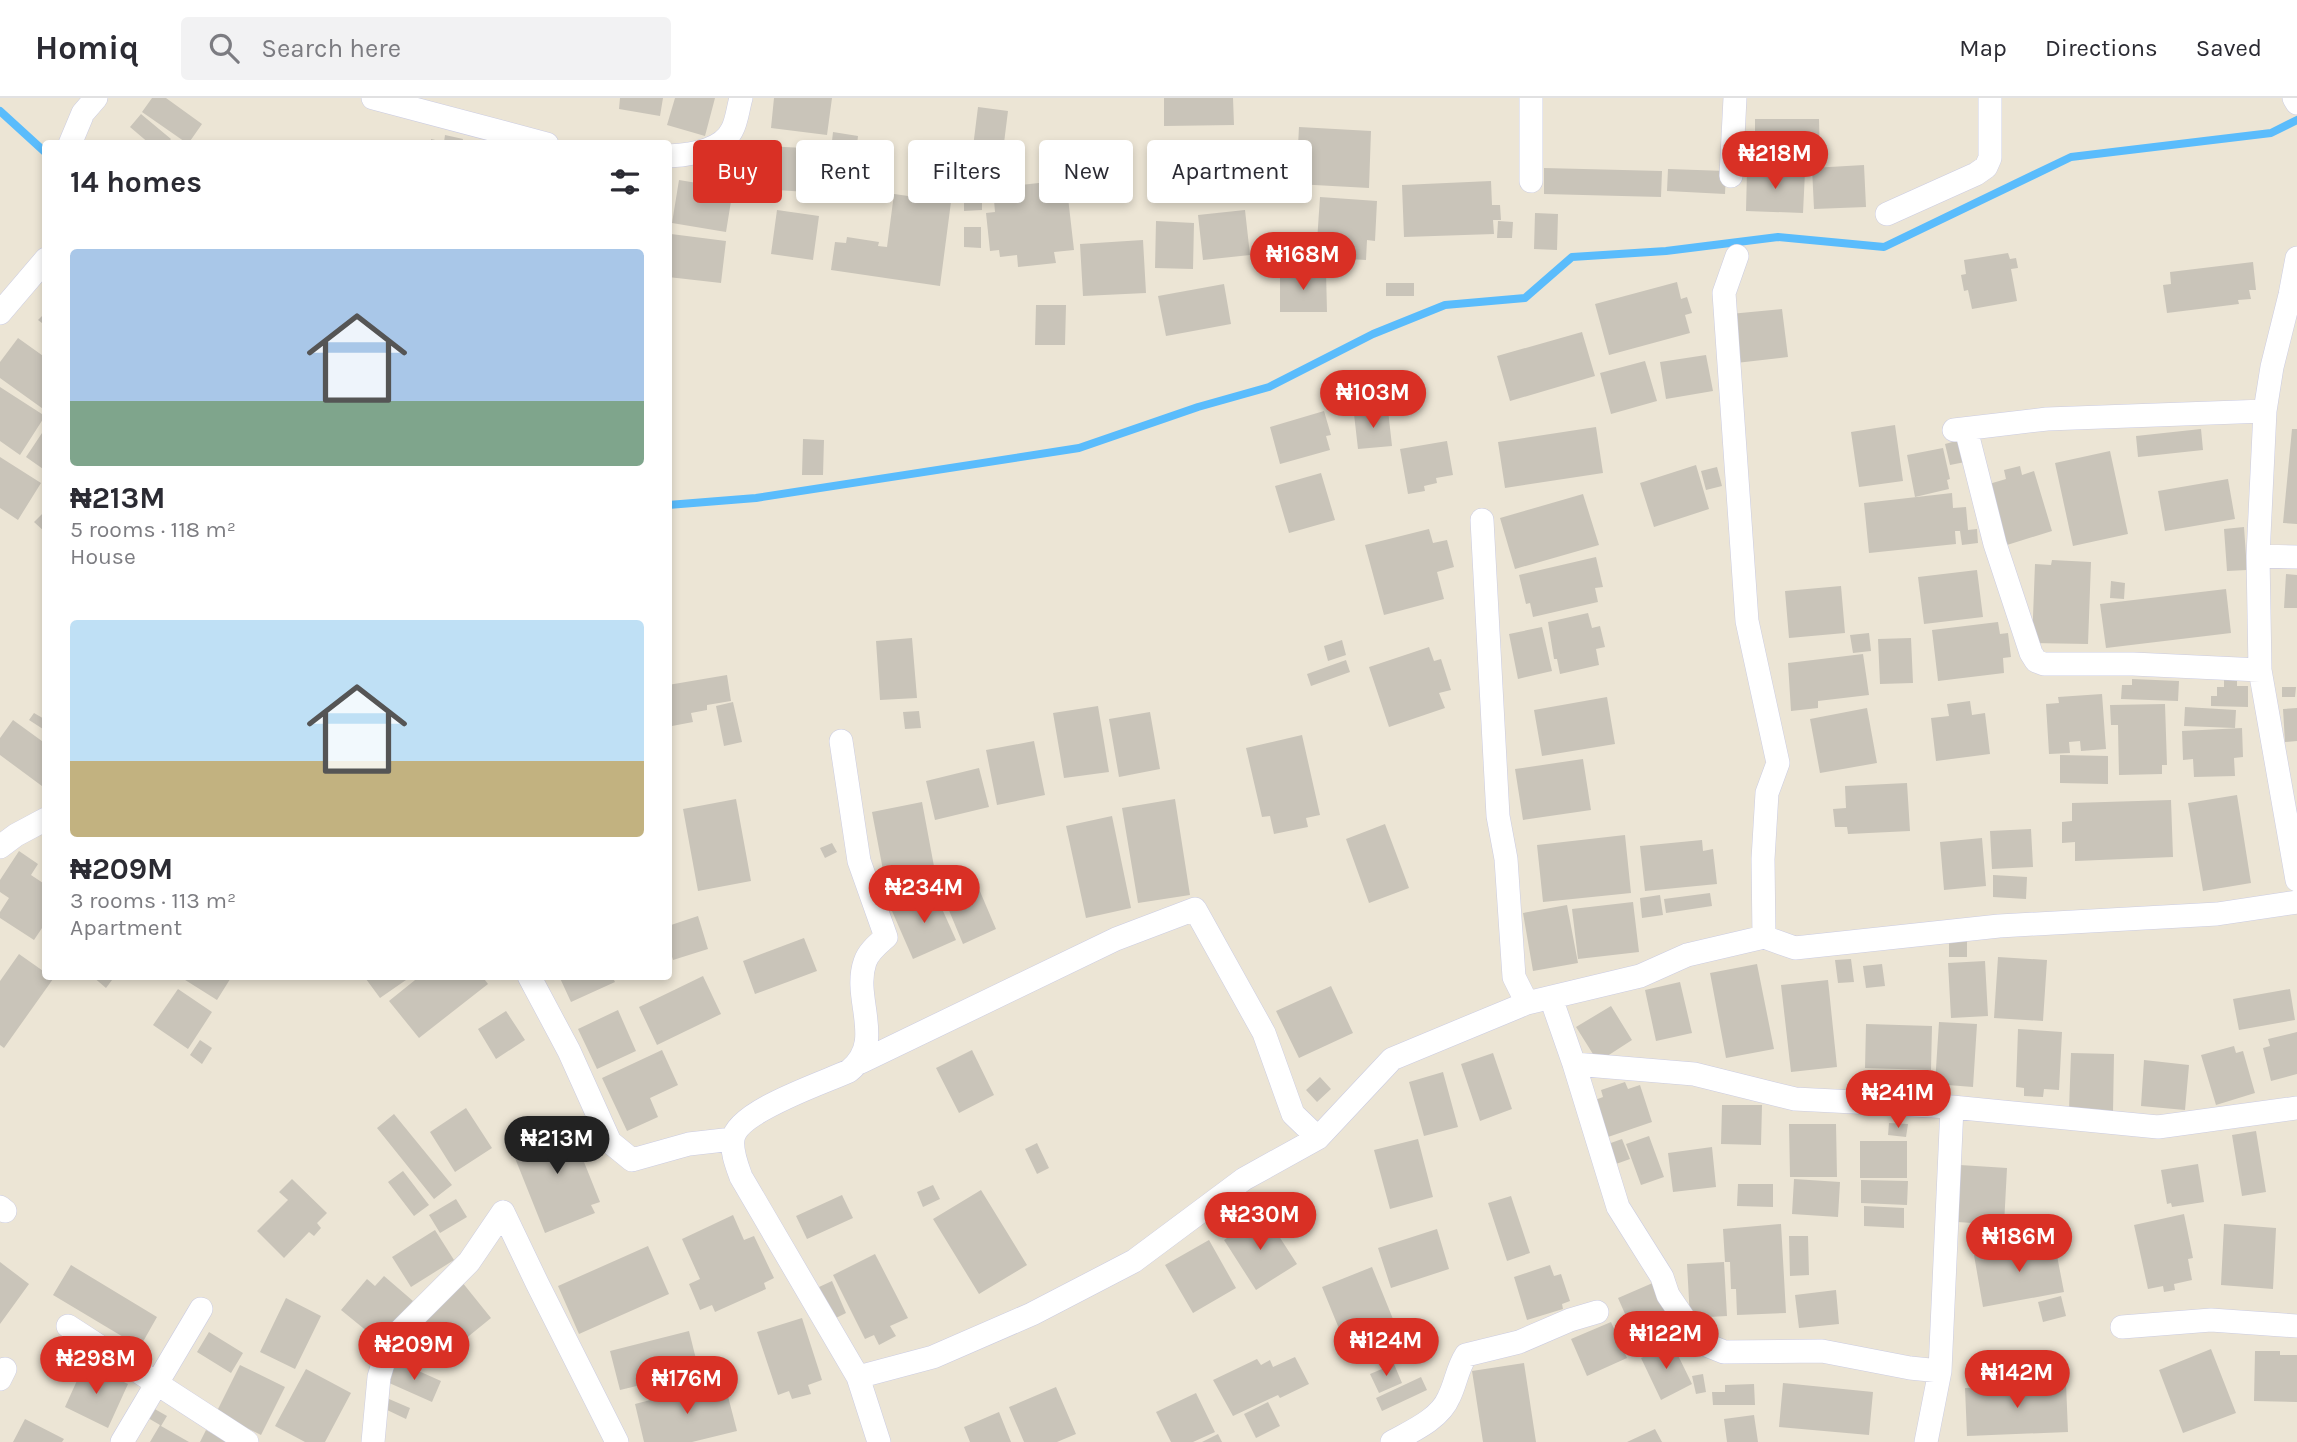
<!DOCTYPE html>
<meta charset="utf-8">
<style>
body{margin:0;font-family:Karla,sans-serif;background:#f2f2f3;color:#2b2b33;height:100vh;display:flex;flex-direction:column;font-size:26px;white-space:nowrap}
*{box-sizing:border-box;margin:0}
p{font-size:23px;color:#7c7c81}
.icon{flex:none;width:38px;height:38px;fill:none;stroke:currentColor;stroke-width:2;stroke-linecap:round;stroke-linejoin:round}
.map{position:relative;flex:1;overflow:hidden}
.sheet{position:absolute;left:42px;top:42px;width:630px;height:840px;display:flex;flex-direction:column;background:#fff;border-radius:7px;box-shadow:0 4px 10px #0003}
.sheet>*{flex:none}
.top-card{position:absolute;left:693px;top:42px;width:665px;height:63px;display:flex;gap:14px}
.price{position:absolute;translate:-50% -60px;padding:0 16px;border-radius:24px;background:#d93025;color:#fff;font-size:23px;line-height:46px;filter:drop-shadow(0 2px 4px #0008)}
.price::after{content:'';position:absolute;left:50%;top:42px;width:21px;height:16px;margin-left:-10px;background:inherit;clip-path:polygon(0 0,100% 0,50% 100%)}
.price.current{background:#222;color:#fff}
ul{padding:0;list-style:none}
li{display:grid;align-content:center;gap:14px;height:371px;padding:0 28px}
li span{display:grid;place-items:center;height:217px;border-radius:7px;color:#555}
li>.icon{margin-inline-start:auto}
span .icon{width:126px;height:126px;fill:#fffc;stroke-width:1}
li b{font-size:30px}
h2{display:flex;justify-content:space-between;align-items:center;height:84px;padding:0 28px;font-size:30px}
.pill{padding:0 24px;border-radius:7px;background:#fff;box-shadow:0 4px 10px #0003;font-size:24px;line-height:63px}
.pill.current{background:#d93025;color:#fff}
header{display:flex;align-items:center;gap:42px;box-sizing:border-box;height:98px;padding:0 35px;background:#fff;border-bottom:2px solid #e1e1e2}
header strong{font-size:33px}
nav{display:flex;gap:38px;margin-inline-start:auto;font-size:24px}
.search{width:490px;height:63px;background:#f2f2f3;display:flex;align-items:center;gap:18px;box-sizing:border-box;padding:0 24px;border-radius:7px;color:#7c7c81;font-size:26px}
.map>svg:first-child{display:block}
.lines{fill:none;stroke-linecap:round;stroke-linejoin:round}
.stream{stroke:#5abcfc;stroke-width:8}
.building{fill:#c9c4b9}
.street-casing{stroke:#cbcce2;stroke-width:24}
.street{stroke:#fff;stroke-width:23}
</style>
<header>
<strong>Homiq</strong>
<div class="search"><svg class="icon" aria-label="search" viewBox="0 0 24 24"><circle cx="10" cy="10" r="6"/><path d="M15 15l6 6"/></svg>Search here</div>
<nav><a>Map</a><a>Directions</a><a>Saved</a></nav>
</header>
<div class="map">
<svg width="2297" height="1344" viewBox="0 0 2297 1344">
<rect width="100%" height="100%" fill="#ece5d5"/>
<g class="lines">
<path class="stream" d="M0,13L46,55
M668,407L756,400L1079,350L1198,309L1269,289L1373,236L1445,207L1525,200L1572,159L1666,153L1778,139L1884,149L2071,59L2271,35L2297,22"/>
</g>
<path class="building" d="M152,0H166L202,26L188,46L142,14Z
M620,0H663L660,18L619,11Z
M675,0H715L705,38L667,27Z
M774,0H832L827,37L771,30Z
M1164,0H1233L1234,27L1164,28Z
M978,9L1008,13L1002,61L972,57Z
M141,16L171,41L167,46H150L130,29Z
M1755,21H1819L1820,65L1755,66Z
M1299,29L1371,33L1369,90L1296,86Z
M833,34L858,38L852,91L827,89Z
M445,37L463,41L462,46H431V41L444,44Z
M1162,45H1247V97H1162Z
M766,48L823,51L821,95L763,91Z
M1864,67L1866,109L1814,111L1812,70Z
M1544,70L1662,73L1661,99L1544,96Z
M1668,71L1726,73L1725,96L1667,93Z
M1747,72L1805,74L1803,115L1746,113Z
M965,77H979V90H965Z
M679,82L733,91L726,134L672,125Z
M1066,82L1074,152L1054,154L1056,165L1018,169L1017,157L1000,159L999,152L990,153L986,115L995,114L993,90Z
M1491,83L1492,107H1500L1501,122H1493L1494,136L1404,139L1402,87Z
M964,92H982V112L964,113Z
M894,96L951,104L940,188L831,172L835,144L846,145L847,139L879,144L878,148L887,149Z
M1320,99L1377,103L1375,143L1367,142L1366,162L1316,159Z
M777,112L819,118L813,162L771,156Z
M1245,112L1250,157L1203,162L1198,117Z
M1535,115L1558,116L1557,152L1534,151Z
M1156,123L1194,125L1193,171L1155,170Z
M1498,123L1513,124L1512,140H1497Z
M964,129H981V150L964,149Z
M671,136L726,143L721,185L668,179Z
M1143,142L1146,195L1083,198L1080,146Z
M2008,155L2010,161L2016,160L2018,170L2011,171L2017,203L1972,211L1968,192L1964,193L1961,177L1966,176L1964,162Z
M2253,164L2256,192H2249L2251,201L2238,202L2239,206L2167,215L2163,187L2171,186L2170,174Z
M1280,173H1326L1327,214H1280Z
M1677,184L1681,201L1687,199L1692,215L1685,217L1690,235L1609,257L1595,206Z
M1386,185H1414V198H1386Z
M1224,186L1231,226L1166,238L1158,198Z
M1036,207H1066L1065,247H1035Z
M1782,211L1788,259L1736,265L1730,216Z
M46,214V228L38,222Z
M1582,234L1595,278L1510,303L1497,258Z
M18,240L46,260V313L0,280V264Z
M1706,257L1713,293L1666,301L1660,264Z
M1645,263L1657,303L1611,316L1600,275Z
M0,289L45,318L20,357L0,343Z
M1388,312L1392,348L1358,351L1354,316Z
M1324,313L1331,337L1326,338L1330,352L1280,366L1270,329Z
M1895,327L1903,383L1859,389L1851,334Z
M46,329V373L26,359Z
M1596,329L1603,375L1505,390L1498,344Z
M2201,331L2203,352L2138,359L2136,338Z
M2292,331H2297V426L2283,425Z
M803,341L824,342L823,377H802Z
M1960,342L1965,364L1950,367L1945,346Z
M1447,343L1453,377L1436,380L1437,385L1424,388L1425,393L1408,396L1400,351Z
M1943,350L1950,381L1947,382L1949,391L1915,399L1907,357Z
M2110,353L2128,436L2073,448L2055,365Z
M0,359L41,385L18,422L0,410Z
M1696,367L1709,411L1654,429L1640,385Z
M2020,368L2022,377L2034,373L2052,433L2007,447L1989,386L2006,381L2004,372Z
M1717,369L1722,388L1706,392L1701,373Z
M1321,375L1335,422L1289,435L1275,388Z
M2228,381L2235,421L2165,433L2158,393Z
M1952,395L1953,410L1966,409L1968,432L1977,431L1978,445L1962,447L1960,433H1955L1956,446L1869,455L1864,405Z
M1583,396L1599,447L1515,471L1500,420Z
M46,412V435L34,424Z
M2244,429L2247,472L2227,473L2224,431Z
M1429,431L1433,445L1447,442L1454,469L1437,474L1444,501L1384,517L1365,447Z
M1596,459L1603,489L1595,490L1598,504L1533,519L1530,505L1526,506L1519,477Z
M2052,462L2091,464L2088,546L2032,545L2035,466L2051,467Z
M1977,472L1983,519L1924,526L1918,479Z
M2286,476L2297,477V510H2284Z
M2111,483L2125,485L2124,501L2110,500Z
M1841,488L1845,535L1789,540L1785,493Z
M2226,491L2231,535L2106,550L2100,506Z
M1588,515L1592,530L1600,528L1605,549L1596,551L1599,567L1560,576L1557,561H1554L1548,524Z
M1998,524L2000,536L2008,535L2011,559L2003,560L2004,575L1938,583L1932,532Z
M1542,529L1552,573L1518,581L1509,536Z
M1869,535L1871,553L1853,555L1850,537Z
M912,540L917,600L880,602L876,543Z
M1911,540L1913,585L1880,586L1878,541Z
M1342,542L1346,557L1328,563L1324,548Z
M1429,549L1434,563L1441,561L1451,592L1439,595L1445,610L1389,629L1369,569Z
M1863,556L1869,597L1818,603V610L1791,613L1788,565Z
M1346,562L1350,574L1311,588L1307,576Z
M727,577L731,603L707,607V612L691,615L693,624L672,628L668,587Z
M2132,581L2179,583L2178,603L2121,601L2122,587H2132Z
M2224,581H2237V588H2248V609L2211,608V598H2217V589H2224Z
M2282,589H2296L2295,599H2282Z
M2102,596L2106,651L2081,653L2080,643L2069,644L2070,655L2049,656L2046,606L2059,605L2058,599Z
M1607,599L1615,646L1542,658L1534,612Z
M1970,603L1972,617L1985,615L1990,656L1936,663L1931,620L1949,618L1947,606Z
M733,604L742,644L724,648L716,608Z
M2165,606L2167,667H2162V676L2119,677L2118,627H2111L2110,607Z
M1098,608L1109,674L1064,680L1053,615Z
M2185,609L2236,612L2235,630L2184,628Z
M1867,610L1877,665L1820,675L1810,621Z
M2297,610V643L2285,644L2283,611Z
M919,613L921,630L905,631L903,614Z
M1150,614L1160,671L1119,679L1109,621Z
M34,615L46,622V633L29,622Z
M13,622L46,646V691L0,657V640Z
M2242,630L2243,659L2234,660L2235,678L2194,679L2193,661L2183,662L2182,633Z
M1302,637L1320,717L1306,720L1308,729L1274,736L1270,718L1262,719L1246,650Z
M1034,643L1045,697L997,707L986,652Z
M2060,657L2108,658V686L2060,685Z
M1583,661L1591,712L1523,722L1515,671Z
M979,670L989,709L935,722L926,683Z
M1907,685L1910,733L1848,736L1847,729H1835L1833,711L1846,710L1845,688Z
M2237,697L2251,785L2203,793L2188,705Z
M736,701L751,783L698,793L683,711Z
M1175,701L1190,797L1138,805L1122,710Z
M2171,702L2173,759L2075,763V744L2062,745V724L2072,723V705Z
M922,704L936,779L886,788L872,714Z
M1112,718L1131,810L1086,820L1066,728Z
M1385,726L1409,790L1369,805L1346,741Z
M2031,731L2033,769L1992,771L1990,733Z
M1625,737L1631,795L1543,804L1537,747Z
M1982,740L1986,788L1944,792L1940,744Z
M1702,742L1703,753L1713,751L1717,786L1645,793L1640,748Z
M832,745L837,754L825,760L820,750Z
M19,753L38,766L31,777L46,787V824L34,842L0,820V814L9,800L0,794V782Z
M1993,777L2027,779L2026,801L1993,799Z
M976,784L996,831L963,846L943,798Z
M934,793L956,842L913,861L892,813Z
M1710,795L1712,808L1666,815L1664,801Z
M1660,797L1663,817L1642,820L1640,800Z
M1633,804L1639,854L1578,861L1572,811Z
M1567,807L1578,865L1533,873L1523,815Z
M698,818L708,851L673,862L668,846V828Z
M1949,839H1967V859H1949Z
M804,840L817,873L755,896L743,863Z
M19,856L46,875V878L53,881L4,950L0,947V883Z
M1998,859L2047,862L2043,923L1994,920Z
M1851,861L1854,884L1838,885L1835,862Z
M1985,863L1988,918L1951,920L1948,865Z
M1757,866L1774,951L1726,960L1710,875Z
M1882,866L1885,888L1866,890L1863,868Z
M92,878H115L106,890Z
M183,878H232L217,902L182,880Z
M369,878H403L406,882L380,900L366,881Z
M420,878H482L488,886L419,940L389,903Z
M559,878H612L615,884L571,904Z
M703,878L721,916L657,947L639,909Z
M1828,882L1837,969L1791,974L1781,887Z
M1680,884L1692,935L1656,943L1645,892Z
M1331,888L1353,935L1299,960L1276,913Z
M178,891L212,914L188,951L153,927Z
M2290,891L2295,922L2239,932L2233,901Z
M1611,908L1632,942L1598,964L1576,929Z
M618,912L636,953L597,971L578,931Z
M506,913L525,942L496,961L478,931Z
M1939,924L1977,926L1973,989L1935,986Z
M1866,926L1932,928L1931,972L1865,970Z
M2018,931L2062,934L2059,992L2044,991L2043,999L2024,998V990L2016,989Z
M2297,934V976L2271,983L2263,950L2270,948L2268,941Z
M200,942L212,950L202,966L190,957Z
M2234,948L2236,955L2243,953L2255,995L2216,1007L2201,957Z
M662,952L678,987L650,1000L658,1019L627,1033L602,980Z
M972,952L994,997L959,1015L936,970Z
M1493,955L1512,1011L1480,1023L1461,966Z
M2071,955L2114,956L2113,1014L2069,1012Z
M2144,962L2189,967L2185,1012L2141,1008Z
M1443,974L1458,1029L1424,1038L1409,984Z
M1320,979L1331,991L1317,1004L1306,992Z
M1625,984L1628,991L1640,987L1652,1024L1608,1039L1595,1002L1603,999L1601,992Z
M1722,1007H1762L1761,1047L1721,1046Z
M466,1010L492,1050L455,1074L430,1034Z
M394,1016L452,1087L434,1101L377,1030Z
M566,1019L600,1104L591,1107L595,1115L545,1135L515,1060L533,1053L526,1035Z
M1889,1025L1908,1026L1906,1039L1888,1037Z
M1789,1026H1836L1837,1079H1790Z
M2256,1033L2266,1094L2242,1098L2232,1037Z
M1649,1038L1664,1079L1641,1087L1626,1046Z
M1418,1041L1433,1099L1390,1111L1374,1052Z
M1622,1041L1630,1061L1616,1066L1608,1046Z
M1860,1043H1907V1080H1860Z
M1037,1045L1049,1070L1037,1076L1025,1051Z
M1712,1049L1716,1089L1673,1094L1668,1055Z
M2198,1066L2204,1104L2172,1109L2171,1105L2167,1106L2161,1072Z
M1960,1067L2007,1070L2004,1127L1957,1124Z
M403,1073L429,1107L414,1118L388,1084Z
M292,1081L327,1115L317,1125L321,1130L314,1138L309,1134L284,1160L257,1133L288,1102L279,1094Z
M1794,1081L1840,1084L1838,1119L1792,1116Z
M1861,1082L1908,1083L1907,1107L1861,1105Z
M1738,1086H1773V1109L1737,1108Z
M933,1087L940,1101L923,1109L917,1094Z
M981,1092L1027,1167L979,1196L933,1121Z
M842,1097L853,1120L807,1141L796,1118Z
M1511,1098L1530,1155L1507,1163L1488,1105Z
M456,1101L467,1119L440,1135L429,1117Z
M1864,1108L1904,1110V1130L1864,1128Z
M1264,1115L1297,1166L1256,1192L1224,1142Z
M2184,1116L2193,1160L2188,1161L2192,1182L2174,1186L2175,1192L2164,1194L2163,1188L2148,1191L2134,1127Z
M733,1117L744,1142L754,1138L774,1180L764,1185L766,1191L715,1214L712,1207L700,1212L689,1186L700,1181L682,1141Z
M1781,1126L1786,1215L1737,1217L1736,1191H1731L1730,1164H1725L1723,1131Z
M2224,1126L2276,1130L2273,1191L2221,1187Z
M1437,1131L1449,1171L1391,1190L1378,1150Z
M435,1132L454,1162L411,1189L392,1159Z
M1789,1138H1808L1809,1177L1790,1178Z
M1209,1142L1236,1190L1193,1215L1165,1167Z
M2054,1142L2064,1194L1983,1209L1974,1157Z
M648,1148L669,1196L579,1236L558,1188Z
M875,1156L908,1220L890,1228L896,1238L879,1247L874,1237L865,1241L833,1177Z
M0,1164L29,1186L0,1226Z
M1724,1164L1727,1218L1690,1220L1687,1166Z
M71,1167L157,1219L140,1249L53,1197Z
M1550,1167L1554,1178L1561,1176L1570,1203L1562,1206L1563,1211L1527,1222L1514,1179Z
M1372,1169L1395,1226L1362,1239L1359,1231L1342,1238L1322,1189Z
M384,1178L413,1203L379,1243L341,1212L367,1181L375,1188Z
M832,1183L846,1215L834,1221L819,1189Z
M462,1184L491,1220L448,1255L418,1219Z
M1655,1184L1677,1235L1641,1252L1618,1200Z
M1836,1192L1839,1226L1799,1230L1795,1197Z
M2061,1198L2066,1218L2043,1224L2038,1204Z
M286,1200L321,1218L295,1271L260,1254Z
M802,1220L822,1282L808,1287L811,1296L792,1301L789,1293L778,1297L757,1234Z
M1611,1224L1627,1260L1587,1278L1571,1241Z
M689,1233L699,1273L620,1292L610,1253Z
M209,1234L243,1255L231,1275L197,1254Z
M1672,1245L1692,1286L1661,1302L1641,1260Z
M2211,1251L2236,1315L2183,1335L2159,1272Z
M2255,1253H2280V1257H2297V1304L2254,1303Z
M1295,1259L1309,1286L1280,1300L1278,1297L1233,1318L1213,1282L1257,1261L1261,1267L1270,1262L1273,1269Z
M396,1263L441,1283L432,1304L387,1284Z
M85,1265L128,1286L108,1330L65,1309Z
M1524,1265L1536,1344H1483L1472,1273Z
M1394,1266L1402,1285L1379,1295L1370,1276Z
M240,1267L285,1289L261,1337L216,1315Z
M306,1271L351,1295L325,1344H305L275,1328Z
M1703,1276L1706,1294L1696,1296L1692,1278Z
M1421,1279L1427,1292L1382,1313L1376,1300Z
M724,1283L737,1333L692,1344H644L635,1306Z
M1783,1285L1873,1294L1869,1337L1779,1329Z
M2066,1285L2068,1334L1967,1338L1965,1290Z
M1754,1286L1755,1307H1713L1712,1294H1725V1287Z
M1056,1289L1076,1336L1057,1344H1024L1009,1309Z
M1196,1295L1215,1334L1193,1344H1171L1156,1314Z
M389,1301L410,1310L406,1321L385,1311Z
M1268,1304L1280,1328L1256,1340L1244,1316Z
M153,1310L167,1318L161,1328L189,1344H150L160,1327L148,1320Z
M999,1314L1011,1344H970L964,1329Z
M1754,1317L1758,1344H1727L1724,1321Z
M25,1321L64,1341L62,1344H13Z
M1655,1331L1662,1344H1627Z
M206,1332L228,1344H200Z
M1218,1336L1222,1344H1202Z"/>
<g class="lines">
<g class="street-casing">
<path id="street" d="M373,0L547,46
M1531,0V83
M2294,0L2297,5
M70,46L83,15L96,0
M668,58C690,57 722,53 732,32C737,23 738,10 741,0
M1731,78L1735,0
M1887,116L1976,76L1986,69L1990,60V0
M1737,158L1724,195L1747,523L1778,665L1767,695L1763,761L1764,839
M2297,160L2290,197L2272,269L2265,313L2258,458L2260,572L2297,782
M0,215L46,161
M1966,331L1995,446L2031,555L2036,563L2044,566H2133L2260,572
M1954,332L2047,321L2265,313
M1482,422L1498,718L1506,761L1514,879L1527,905
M2258,458L2297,459
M841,643L859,763L886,839C878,846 868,854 865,864C852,901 886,944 849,973C823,985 737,1013 733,1041C731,1053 737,1068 741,1079L858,1279L879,1344
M0,749L16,737L46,721
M529,878L569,953L610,1044L632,1062L689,1046L733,1041
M1551,900L1574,966L1694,976L1795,1001L1952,1009L2158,1029L2297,1010
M861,964L1116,841L1195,811L1264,935L1293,1016L1318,1040
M1574,966L1618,1109L1662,1179L1668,1197L1693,1234L1704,1246L1724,1254L1822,1253L1910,1270L1940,1273
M0,1109L5,1113
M503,1114L537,1185L617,1344
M68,1228L247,1344
M2122,1229L2211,1222L2297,1228
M858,1279L933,1259L1032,1216L1134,1163L1244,1081L1318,1040L1392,961L1527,905L1640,878L1687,857L1764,839L1795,850L1999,828L2217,816L2297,804
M0,1281L5,1271
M122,1344L201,1211
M373,1344L379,1279L390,1243L469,1164L503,1114
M1392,1344C1412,1333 1440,1321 1449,1299C1456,1285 1457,1271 1466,1257L1519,1244L1570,1222L1597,1214
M1926,1344L1940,1273L1952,1009"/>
</g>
<use href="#street" class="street"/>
</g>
</svg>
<b class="price" style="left:1775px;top:93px">₦218M</b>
<b class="price" style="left:1303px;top:194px">₦168M</b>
<b class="price" style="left:1373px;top:332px">₦103M</b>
<b class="price" style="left:924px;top:827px">₦234M</b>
<b class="price" style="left:1898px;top:1032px">₦241M</b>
<b class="price current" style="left:557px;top:1078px">₦213M</b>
<b class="price" style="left:1260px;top:1154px">₦230M</b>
<b class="price" style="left:2019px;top:1176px">₦186M</b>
<b class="price" style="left:1666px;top:1273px">₦122M</b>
<b class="price" style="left:1386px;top:1280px">₦124M</b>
<b class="price" style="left:414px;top:1284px">₦209M</b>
<b class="price" style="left:96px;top:1298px">₦298M</b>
<b class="price" style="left:2017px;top:1312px">₦142M</b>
<b class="price" style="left:687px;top:1318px">₦176M</b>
<div class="top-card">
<a class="pill current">Buy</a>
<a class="pill">Rent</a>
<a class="pill">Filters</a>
<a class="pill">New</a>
<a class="pill">Apartment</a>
</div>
<section class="sheet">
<h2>14 homes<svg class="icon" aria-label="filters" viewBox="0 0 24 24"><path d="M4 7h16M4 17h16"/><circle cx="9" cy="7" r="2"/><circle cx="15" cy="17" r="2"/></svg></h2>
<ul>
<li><span style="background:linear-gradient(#a9c7e8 70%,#7fa58c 0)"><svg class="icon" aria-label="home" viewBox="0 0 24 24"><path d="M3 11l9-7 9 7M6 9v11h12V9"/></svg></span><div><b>₦213M</b><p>5 rooms · 118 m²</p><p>House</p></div></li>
<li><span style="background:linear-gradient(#bfe0f5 65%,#c2b280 0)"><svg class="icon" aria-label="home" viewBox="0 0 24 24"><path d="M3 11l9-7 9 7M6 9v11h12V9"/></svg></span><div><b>₦209M</b><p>3 rooms · 113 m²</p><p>Apartment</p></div></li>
</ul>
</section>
</div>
